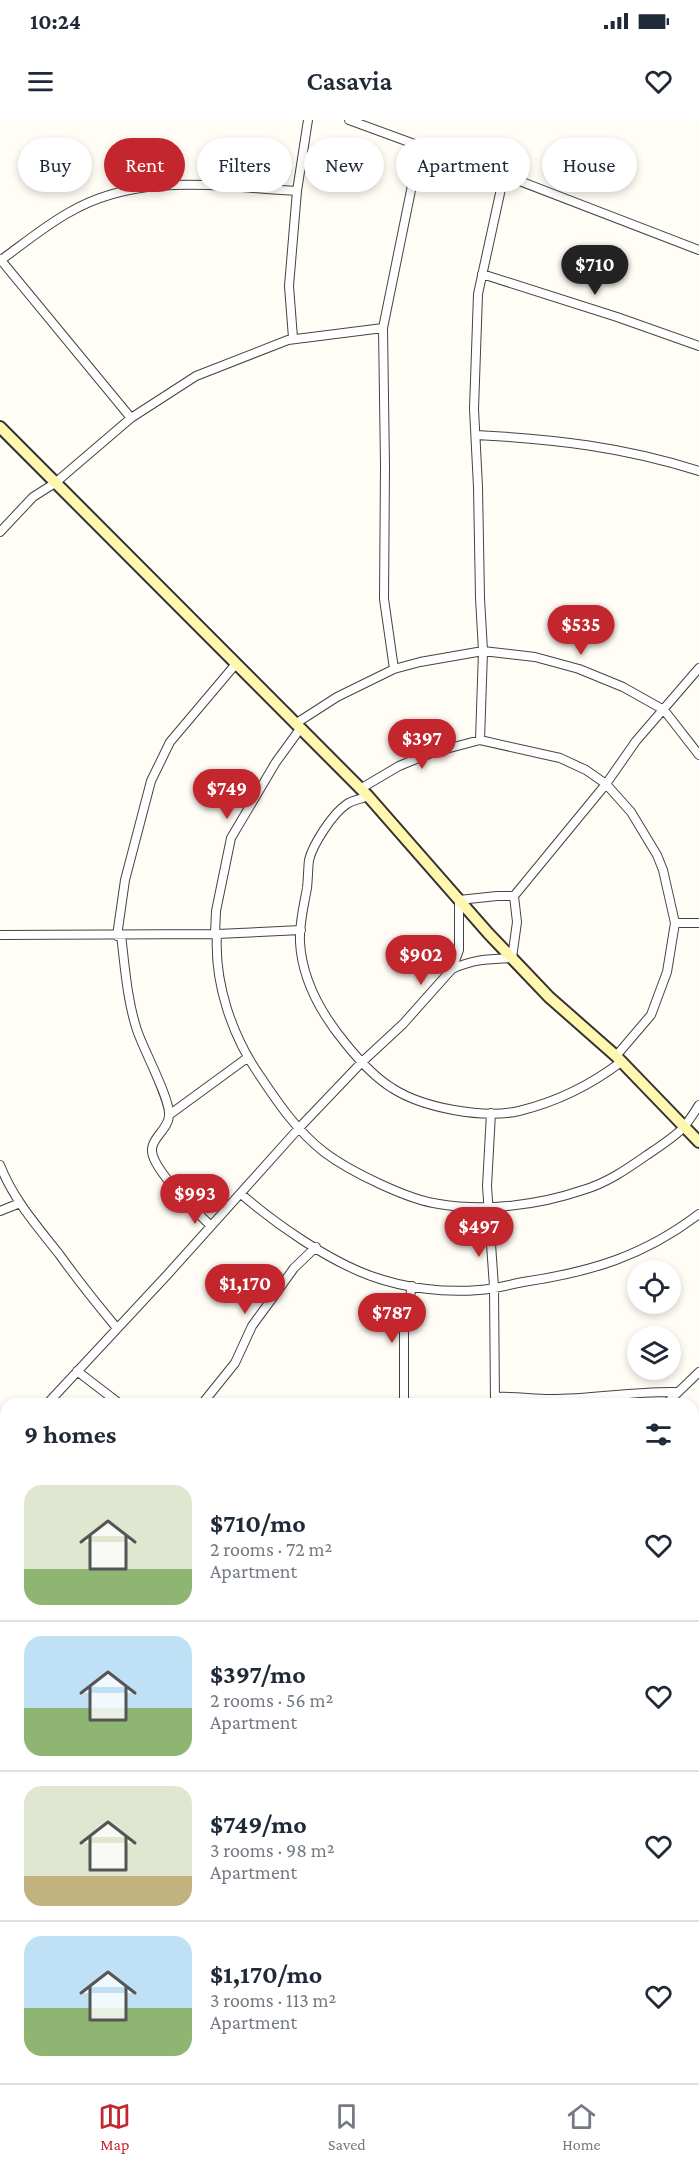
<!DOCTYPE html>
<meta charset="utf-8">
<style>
body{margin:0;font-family:"Crimson Pro",serif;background:#f2f2f3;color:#1f2937;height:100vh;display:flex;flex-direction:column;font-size:22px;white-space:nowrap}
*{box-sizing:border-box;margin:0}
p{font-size:20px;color:#747a83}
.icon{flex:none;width:33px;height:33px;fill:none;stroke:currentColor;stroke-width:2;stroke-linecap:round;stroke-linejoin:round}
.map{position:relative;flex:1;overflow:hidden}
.details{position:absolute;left:0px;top:1278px;width:699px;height:686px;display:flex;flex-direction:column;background:#fff;border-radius:18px 18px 0 0;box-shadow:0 3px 9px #0003}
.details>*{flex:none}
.guide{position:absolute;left:18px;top:18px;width:663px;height:54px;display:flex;gap:12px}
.controls{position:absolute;left:627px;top:1140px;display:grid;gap:12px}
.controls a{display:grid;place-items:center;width:54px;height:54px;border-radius:50%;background:#fff;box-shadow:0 3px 9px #0003;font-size:30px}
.price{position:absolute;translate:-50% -51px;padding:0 14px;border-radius:21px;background:#c4262e;color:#fff;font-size:20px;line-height:39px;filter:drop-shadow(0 2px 3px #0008)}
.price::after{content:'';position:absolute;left:50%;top:36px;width:18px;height:14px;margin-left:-9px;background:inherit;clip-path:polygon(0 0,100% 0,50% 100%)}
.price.selected{background:#222;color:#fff}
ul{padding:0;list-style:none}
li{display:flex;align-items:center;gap:18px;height:150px;padding:0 24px}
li+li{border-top:2px solid #e0e1e3}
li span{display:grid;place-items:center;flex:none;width:168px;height:120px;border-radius:18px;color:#555}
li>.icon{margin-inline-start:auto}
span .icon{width:72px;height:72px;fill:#fffc;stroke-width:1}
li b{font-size:26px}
h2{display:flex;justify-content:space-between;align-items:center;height:72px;padding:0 24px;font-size:26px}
.chip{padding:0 21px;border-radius:27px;background:#fff;box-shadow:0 3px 9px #0003;font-size:21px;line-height:54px}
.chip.selected{background:#c4262e;color:#fff}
.status{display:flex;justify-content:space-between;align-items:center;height:42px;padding:0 30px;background:#fff;direction:ltr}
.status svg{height:16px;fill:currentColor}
header{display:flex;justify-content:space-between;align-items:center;height:78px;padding:0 24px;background:#fff;font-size:27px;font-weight:600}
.tabs{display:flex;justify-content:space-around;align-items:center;height:84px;border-top:2px solid #e0e1e3;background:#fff;font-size:16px;color:#747a83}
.tabs a{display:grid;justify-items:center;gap:3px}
.tabs .selected{color:#c4262e}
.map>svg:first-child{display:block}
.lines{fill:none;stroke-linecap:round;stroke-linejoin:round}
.street-casing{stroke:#444;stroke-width:10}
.secondary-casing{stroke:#333;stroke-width:14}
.street{stroke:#fff;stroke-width:8}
.secondary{stroke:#fff6b0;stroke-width:10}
</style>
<div class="status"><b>10:24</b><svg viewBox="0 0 49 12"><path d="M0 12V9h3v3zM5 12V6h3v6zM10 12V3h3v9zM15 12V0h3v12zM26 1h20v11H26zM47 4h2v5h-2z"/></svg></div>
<header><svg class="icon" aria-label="menu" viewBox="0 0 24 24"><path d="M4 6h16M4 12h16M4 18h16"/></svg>Casavia<svg class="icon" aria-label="heart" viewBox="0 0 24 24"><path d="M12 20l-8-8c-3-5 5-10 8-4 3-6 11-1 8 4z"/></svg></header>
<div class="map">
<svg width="699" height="1963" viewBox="0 0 699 1963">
<rect width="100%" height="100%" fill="#fffdf5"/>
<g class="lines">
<g class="street-casing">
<path id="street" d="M349,0L469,44L504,55L699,130
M0,139L131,298
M1,140C23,124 45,106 68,93C138,51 220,67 297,71
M482,154L617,197L699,226
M293,218L289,166L297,71L308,0
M476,315C554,319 624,327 699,351
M0,412L33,377L55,363L131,298L196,256L288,220L383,208
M394,549L384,479L385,346L383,208L420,26
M295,604L337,577L394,549L420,542L483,531L535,537L579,549L623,567L664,590L699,635
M480,620L483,531L480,478L478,367L474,289L478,174L504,55
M360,669L399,646L431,633L480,620L560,638L586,650L606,664L631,692L657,735L663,750L675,803L667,852L651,895L616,936
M368,676C362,679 352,680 347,684C333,693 313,724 309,740C308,749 308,759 307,768C304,785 299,804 300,822C302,861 322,895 346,924C359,940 374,957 392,968C423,988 483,999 519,991C556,982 592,964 621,942
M675,803H699
M215,814L216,791L231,718L276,642L300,609
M217,814C214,863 232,916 260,956C278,983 297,1011 324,1032C349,1051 408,1080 439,1084C485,1092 539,1085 583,1070C607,1063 627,1049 647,1035C659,1027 673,1018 683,1008C689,1001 694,993 699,985
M0,815L217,814L301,810
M121,815C125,847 127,880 137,910C143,929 171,980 169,996C168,1011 147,1020 153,1036C159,1055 196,1092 211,1106
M117,816L125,760L151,661L170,622L235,545
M452,849C474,839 489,839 512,838L517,802L514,776
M491,993L487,1066L494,1167L495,1284
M169,995L247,938
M0,1045C13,1079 37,1106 59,1134C77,1159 96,1183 116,1207
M241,1074C276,1104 327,1140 371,1156C404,1168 444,1173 479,1170C494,1169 508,1165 523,1162C591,1152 644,1136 699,1094
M0,1091L20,1083
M77,1251L120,1284
M496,1277C514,1276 533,1279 551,1279C593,1279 634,1271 676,1272
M47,1284L168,1154L299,1008L362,942L403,904L452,849L459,830V780L497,776H514L606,664L636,621L699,548
M202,1284L235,1243L252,1206L274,1176L294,1148L316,1127
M404,1284V1207L412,1166
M666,1284L699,1252
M0,1335L6,1328
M0,1391L6,1398
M693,1687L699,1690
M305,1958L309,1963
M95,1963L98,1958
M448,1963L460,1958
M565,1963L567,1958"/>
</g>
<g class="secondary-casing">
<path id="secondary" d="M0,307L368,676L488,813L549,877L616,936L699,1022"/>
</g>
<use href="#street" class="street"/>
<use href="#secondary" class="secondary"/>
</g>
</svg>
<div class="controls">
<a><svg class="icon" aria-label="locate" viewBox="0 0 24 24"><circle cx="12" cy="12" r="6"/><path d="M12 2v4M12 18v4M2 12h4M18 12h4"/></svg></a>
<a><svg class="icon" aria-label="layers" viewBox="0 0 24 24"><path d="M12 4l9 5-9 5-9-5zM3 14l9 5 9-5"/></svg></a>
</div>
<b class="price selected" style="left:595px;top:176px">$710</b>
<b class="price" style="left:581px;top:536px">$535</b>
<b class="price" style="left:422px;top:650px">$397</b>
<b class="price" style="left:227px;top:700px">$749</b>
<b class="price" style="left:421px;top:866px">$902</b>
<b class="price" style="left:195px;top:1105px">$993</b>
<b class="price" style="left:479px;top:1138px">$497</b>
<b class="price" style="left:245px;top:1195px">$1,170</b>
<b class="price" style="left:392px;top:1224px">$787</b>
<div class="guide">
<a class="chip">Buy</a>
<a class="chip selected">Rent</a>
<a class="chip">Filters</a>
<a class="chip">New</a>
<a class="chip">Apartment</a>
<a class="chip">House</a>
</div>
<section class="details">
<h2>9 homes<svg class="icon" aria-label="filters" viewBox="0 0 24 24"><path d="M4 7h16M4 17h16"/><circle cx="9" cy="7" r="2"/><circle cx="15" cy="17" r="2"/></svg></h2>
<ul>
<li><span style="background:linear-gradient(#dfe7d0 70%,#8fb573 0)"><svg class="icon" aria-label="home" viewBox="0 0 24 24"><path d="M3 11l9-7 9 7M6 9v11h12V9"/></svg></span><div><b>$710/mo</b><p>2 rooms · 72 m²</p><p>Apartment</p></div><svg class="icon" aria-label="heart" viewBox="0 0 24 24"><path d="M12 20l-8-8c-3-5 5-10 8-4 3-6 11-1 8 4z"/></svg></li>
<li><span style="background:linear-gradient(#bfe0f5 60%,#8fb573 0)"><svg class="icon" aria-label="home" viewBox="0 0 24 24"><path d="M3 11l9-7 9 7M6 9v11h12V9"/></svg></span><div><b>$397/mo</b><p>2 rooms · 56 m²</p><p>Apartment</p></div><svg class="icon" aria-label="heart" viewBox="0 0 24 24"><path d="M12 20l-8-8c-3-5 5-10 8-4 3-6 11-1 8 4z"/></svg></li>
<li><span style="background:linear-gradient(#dfe7d0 75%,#c2b280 0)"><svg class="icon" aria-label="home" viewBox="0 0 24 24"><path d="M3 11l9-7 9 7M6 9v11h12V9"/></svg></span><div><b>$749/mo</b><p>3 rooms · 98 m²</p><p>Apartment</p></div><svg class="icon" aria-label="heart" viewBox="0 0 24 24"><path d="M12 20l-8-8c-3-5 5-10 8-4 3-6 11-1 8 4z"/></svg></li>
<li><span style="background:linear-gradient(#bfe0f5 60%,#8fb573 0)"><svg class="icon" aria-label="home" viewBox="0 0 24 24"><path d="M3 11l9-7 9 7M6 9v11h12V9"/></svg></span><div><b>$1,170/mo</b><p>3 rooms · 113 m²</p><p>Apartment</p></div><svg class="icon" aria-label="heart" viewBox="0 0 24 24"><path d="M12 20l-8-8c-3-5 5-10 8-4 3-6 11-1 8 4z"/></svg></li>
</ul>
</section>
</div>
<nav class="tabs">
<a class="selected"><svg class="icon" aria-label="map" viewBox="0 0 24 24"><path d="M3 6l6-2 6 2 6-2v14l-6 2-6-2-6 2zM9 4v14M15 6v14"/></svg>Map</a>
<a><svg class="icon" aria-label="saved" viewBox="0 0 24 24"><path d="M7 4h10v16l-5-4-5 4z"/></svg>Saved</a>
<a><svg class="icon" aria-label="home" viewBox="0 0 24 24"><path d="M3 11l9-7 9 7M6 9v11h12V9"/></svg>Home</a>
</nav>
